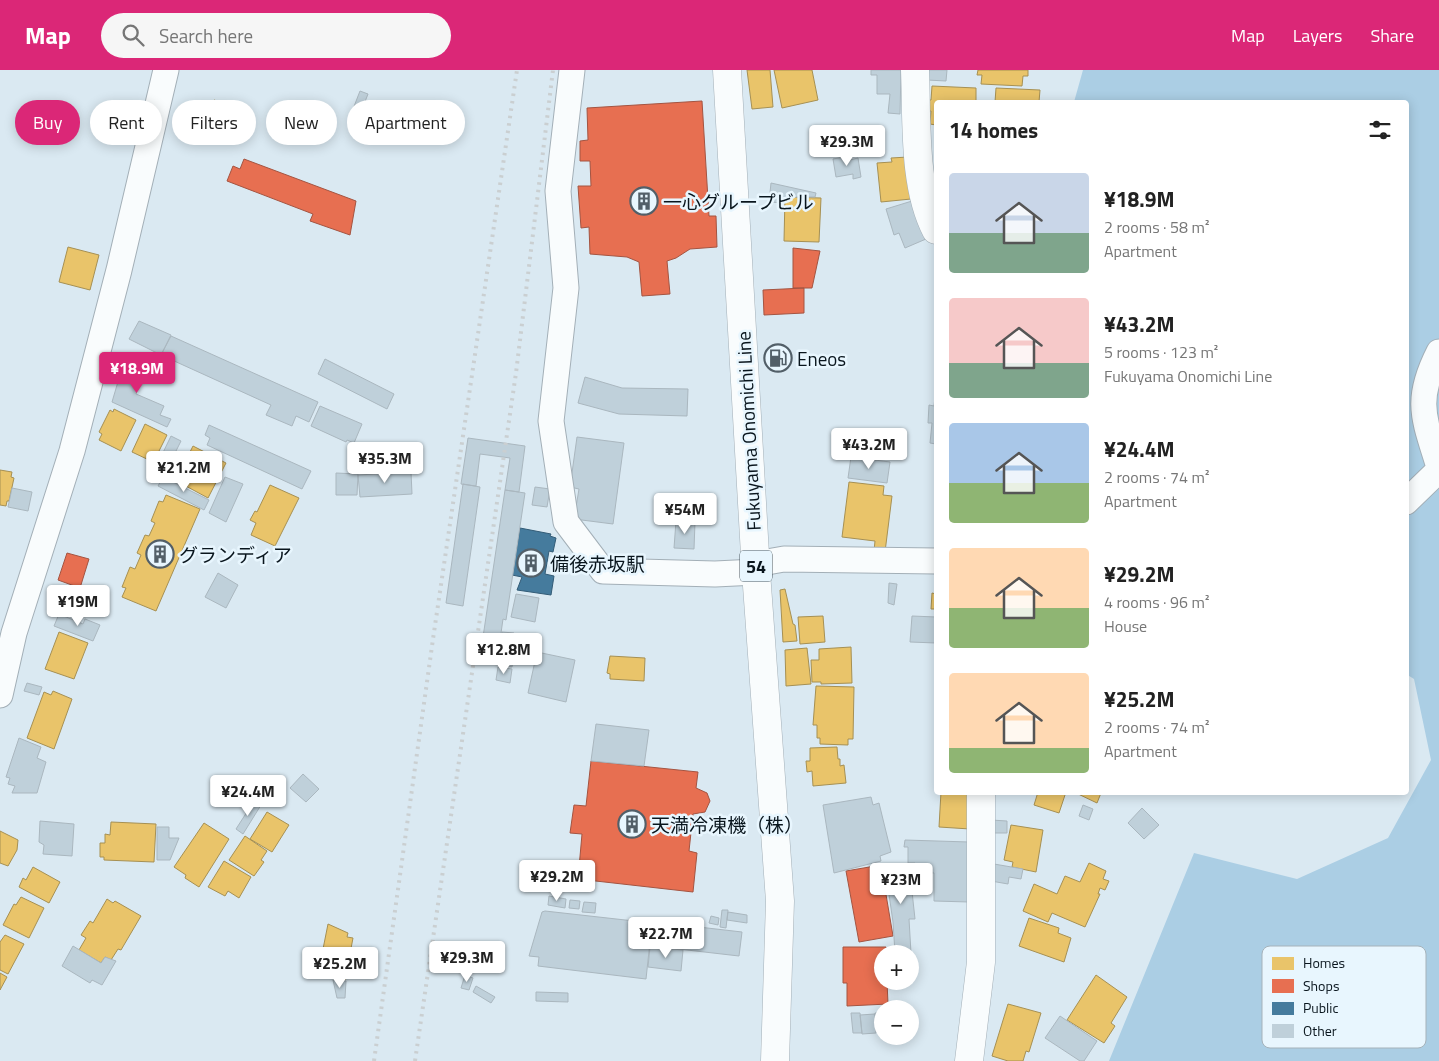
<!DOCTYPE html>
<meta charset="utf-8">
<style>
body{margin:0;font-family:"Titillium Web","Noto Sans JP",sans-serif;background:#f6f6f6;color:#222;height:100vh;display:flex;flex-direction:column;font-size:19px;white-space:nowrap}
*{box-sizing:border-box;margin:0}
p{font-size:16px;color:#767676}
.icon{flex:none;width:28px;height:28px;fill:none;stroke:currentColor;stroke-width:2;stroke-linecap:round;stroke-linejoin:round}
.map{position:relative;flex:1;overflow:hidden}
.drawer{position:absolute;left:934px;top:30px;width:475px;height:695px;display:flex;flex-direction:column;background:#fff;border-radius:5px;box-shadow:0 2px 12px #0003}
.drawer>*{flex:none}
.hud{position:absolute;left:15px;top:30px;width:475px;height:45px;display:flex;gap:10px}
.buttons{position:absolute;left:874px;top:875px;display:grid;gap:10px}
.buttons a{display:grid;place-items:center;width:45px;height:45px;border-radius:50%;background:#fff;box-shadow:0 2px 12px #0003;font-size:25px}
.price{position:absolute;translate:-50% -42px;padding:0 11px;border-radius:5px;background:#fff;color:#222;font-size:16px;line-height:32px;filter:drop-shadow(0 1px 2px #0008)}
.price::after{content:'';position:absolute;left:50%;top:30px;width:15px;height:11px;margin-left:-8px;background:inherit;clip-path:polygon(0 0,100% 0,50% 100%)}
.price.current{background:#db2777;color:#fff}
ul{padding:0;list-style:none}
li{display:flex;align-items:center;gap:15px;height:125px;padding:0 15px}
li span{display:grid;place-items:center;flex:none;width:140px;height:100px;border-radius:5px;color:#555}
li>.icon{margin-inline-start:auto}
span .icon{width:60px;height:60px;fill:#fffc;stroke-width:1}
li b{font-size:21px}
h2{display:flex;justify-content:space-between;align-items:center;height:60px;padding:0 15px;font-size:21px}
.tag{padding:0 18px;border-radius:22px;background:#fff;box-shadow:0 2px 12px #0003;font-size:18px;line-height:45px}
.tag.current{background:#db2777;color:#fff}
header{display:flex;align-items:center;gap:30px;box-sizing:border-box;height:70px;padding:0 25px;background:#db2777;color:#fff}
header strong{font-size:24px}
nav{display:flex;gap:28px;margin-inline-start:auto;font-size:18px}
.search{width:350px;height:45px;background:#f6f6f6;display:flex;align-items:center;gap:12px;box-sizing:border-box;padding:0 18px;border-radius:28px;color:#767676;font-size:19px}
.map>svg:first-child{display:block}
.forest{fill:#abcee4}
.homes{fill:#e9c46a;stroke:#a69053}
.shops{fill:#e76f51;stroke:#a45441}
.public{fill:#457b9d;stroke:#335c77}
.building{fill:#bfd0da;stroke:#aab7bf}
.lines{fill:none;stroke-linecap:round;stroke-linejoin:round}
.street-casing{stroke:#a3afb7;stroke-width:27}
.secondary-casing{stroke:#a3afb7;stroke-width:29}
.primary-casing{stroke:#a3afb7;stroke-width:29}
.street{stroke:#f9fcfd;stroke-width:25}
.secondary{stroke:#f9fcfd;stroke-width:28}
.primary{stroke:#f9fcfd;stroke-width:28}
.rail{stroke:#cacfd1;stroke-width:4;stroke-dasharray:2.5 5;stroke-linecap:butt}
.labels{text-anchor:middle;dominant-baseline:central;stroke-width:5;stroke-linejoin:round;paint-order:stroke}
.shield{fill:#e8f6fe;stroke:#4c5860;stroke-width:1}
.shield-label{font-size:18px;font-weight:bold;fill:#09151d}
.poi-label{font-size:19px;fill:#09151d;stroke:#e8f6fe;text-anchor:start}
.street-label{font-size:19px;fill:#09151d;stroke:#e8f6fe}
.key{fill:#e8f6fe;stroke:#a5b2ba;stroke-width:1}
.key-label{font-size:14px;fill:#09151d}
</style>
<header>
<strong>Map</strong>
<div class="search"><svg class="icon" aria-label="search" viewBox="0 0 24 24"><circle cx="10" cy="10" r="6"/><path d="M15 15l6 6"/></svg>Search here</div>
<nav><a>Map</a><a>Layers</a><a>Share</a></nav>
</header>
<div class="map">
<svg width="1439" height="991" viewBox="0 0 1439 991">
<rect width="100%" height="100%" fill="#dae9f2"/>
<path class="forest" d="M1083,0H1439V991H1109L1194,783L1297,809L1388,768L1431,690L1414,609L1406,604V32H1074Z"/>
<path class="homes" d="M747,0H770L773,37L752,39Z
M774,0H812L818,30L782,38Z
M978,0H1028V6H1023L1022,16L981,14L982,5H977Z
M932,16L976,18V32H936V55L930,54L931,41H927L928,30H931Z
M996,18L1040,20L1039,32H995Z
M214,30L239,38L238,42L251,46L243,68L209,55L213,46L209,44Z
M908,87L911,129L881,132L877,93L892,92L891,88Z
M785,127L821,128L819,172L784,171Z
M68,177L99,185L90,220L59,212Z
M114,339L136,350L121,381L99,370L102,364L99,362L110,340L113,342Z
M145,354L167,365L155,389L150,387L149,390L132,382Z
M193,376L226,393L208,428L171,408L181,390L185,392Z
M0,400L12,402L11,407L14,408L9,431H7L6,436L0,435Z
M849,412L884,416L883,425L892,426L885,482L874,481L875,471L842,467Z
M270,415L299,428L275,476L251,465L256,453L250,450L255,441L257,442Z
M166,425L200,439L156,541L122,527L126,518L122,517L130,497L135,499L141,485L137,483L145,465L149,466L155,453L151,451L159,431L163,432Z
M785,519L793,554L795,555L797,571L783,572L780,520Z
M932,523L936,524V539H931Z
M823,546L825,572L800,574L798,547Z
M59,562L88,573L74,609L45,599Z
M851,577L852,613L821,614V612H812L811,590H819V579Z
M807,578L811,614L786,616L785,580Z
M610,586L645,588L644,611L610,609V604L607,603Z
M816,616L854,617L853,669H848V675L820,674V668H817V655H813Z
M53,621L72,629L54,679L27,668L44,622L51,625Z
M837,677L838,689H840V696L844,695L846,713L813,716L812,701L807,702L806,691H810V678Z
M941,722H971L970,759L939,757Z
M1038,722H1066L1059,743L1034,735Z
M1074,722H1105V724L1101,723L1097,733Z
M267,742L289,755L272,782L250,769Z
M111,752L156,754L154,792L104,790V787H100V773H105V764L110,765Z
M204,753L229,769L199,817L185,808L186,805L174,797Z
M1011,755L1043,760L1036,802L1012,797L1013,792L1004,790Z
M0,761L18,770L17,780L8,796L0,793Z
M245,766L267,781L261,790L264,792L254,806L229,790Z
M224,791L251,807L239,828L228,821L225,826L208,817Z
M1089,793L1106,801L1103,809L1109,811L1105,820L1100,818L1098,824H1100L1085,857L1052,843L1048,852L1023,841L1034,814L1057,824L1065,806L1080,812Z
M33,797L60,812L49,833L19,817L23,808L26,810Z
M21,827L44,838L29,868L3,855L14,834L16,835Z
M107,829L113,833L115,831L141,846L121,880L118,879L111,890L105,887L101,893L79,880L86,868L81,865L90,851L93,853Z
M1029,848L1059,858L1058,863L1071,868L1064,892L1019,876Z
M328,854L348,863L347,867L353,868L345,910L331,908L333,902L319,899Z
M5,865L24,874L8,904L0,900V872Z
M0,903L7,907L0,920Z
M1096,905L1127,927L1111,953L1115,956L1104,973L1067,950Z
M1008,934L1041,943L1029,982L1026,981L1023,991H1008L992,986Z"/>
<path class="shops" d="M702,31L709,146H716L717,177L690,179L676,188L667,191L670,224L642,226L639,192L627,187L590,184L589,157L581,158L578,116H591L590,91H580V71L588,70L587,38Z
M244,89L356,131L350,165L310,151L313,144L227,111L233,96L240,99Z
M793,178L820,181L812,218H793Z
M804,218V243L764,245L763,220Z
M67,483L89,489L80,518L58,510Z
M591,691L698,702L696,718L707,723L710,731L705,742L693,744L689,781L697,783L693,822L578,809L582,764L570,763L574,735L586,736Z
M881,795L893,866L859,872L846,801Z
M843,877H886V884H882V911H887L888,934L847,936V913H843Z"/>
<path class="public" d="M520,458L551,464L550,466L556,468L553,482L549,481L545,504L554,506L551,525L517,520L522,507L512,505Z"/>
<path class="building" d="M871,0H901L900,44L888,43L890,24H877V5H871Z
M928,0H947L946,11L927,10Z
M360,21L368,24L361,42L353,39Z
M850,86V90L858,88L861,107L853,109V104L836,107L833,89Z
M771,113L816,123L815,127H785V133L769,132Z
M912,131L926,169L905,178L899,163L894,165L886,139Z
M139,251L171,265L161,285L129,269Z
M171,266L318,332L309,352L296,346L292,356L266,345L271,335L161,285Z
M125,288L144,295L136,324L164,336L160,345L171,349L167,357L112,332Z
M325,289L394,324L387,339L318,304Z
M585,307L622,318L688,319L687,346L619,344L578,333Z
M936,319V374L930,373L932,353H928L929,335L934,336Z
M320,336L362,354L354,373L347,370L346,372L311,356Z
M209,355L311,401L302,419L207,375L210,368L205,365Z
M171,366L181,371L168,397L158,393Z
M577,367L624,373L613,454L574,449L579,419L570,417Z
M468,368L525,376L519,422L505,420L510,388L480,384L476,416L461,414Z
M851,387L890,392L887,413L848,408Z
M411,402L412,424L360,427L358,405Z
M336,403L358,404L357,425H336Z
M163,407L209,430L204,440L158,416Z
M225,407L243,414L226,452L209,443Z
M463,414L480,417L463,536L446,533Z
M535,417L550,419L547,437L532,435Z
M12,418L32,422L28,441L8,437Z
M505,420L525,423L506,550L503,549L500,570L483,567Z
M676,451L695,452L694,479L674,478Z
M218,503L238,515L226,538L205,527Z
M889,513L897,514L894,535L888,533Z
M516,524L539,528L535,552L511,547Z
M59,544L83,554L85,549L100,555L93,571L54,556Z
M912,546L936,547V573L910,572Z
M502,562L514,563L512,575L501,573Z
M500,573L515,575L512,597L497,595Z
M537,582L575,590L566,632L528,623Z
M498,597L512,599L510,613L496,610Z
M27,613L42,617L39,625L24,621Z
M596,654L649,660L644,696L591,691Z
M19,668L41,677L37,688L46,692L37,723H12L15,716L8,714L10,708L6,707Z
M303,704L319,719L306,732L290,718Z
M871,727L873,735L879,733L891,782L880,786L881,791L834,803L823,735Z
M254,731L261,735L243,764L236,759Z
M1083,735L1093,739L1089,750L1079,746Z
M1142,738L1159,755L1144,769L1128,753Z
M991,750L1007,751V763H991Z
M40,751L74,754L72,786L43,784L44,775L39,772Z
M157,757H169V768H179L170,790H157Z
M905,770L969,772V832L934,831V803L914,802L915,793H908V777H904Z
M909,794L915,849H909L911,883H895L893,852L885,797Z
M994,794L1023,799L1021,809L1009,807L1008,814L991,811Z
M549,826L566,829L565,838L548,835Z
M570,830L580,831L579,839L569,838Z
M584,832L596,833L595,843L582,842Z
M722,840H728L726,858L720,857Z
M545,841L652,853L646,909L538,896L539,887L529,886L542,842Z
M728,842L747,845V853L727,850Z
M711,846L719,848L718,855L709,853Z
M664,853L742,862L739,886L661,877Z
M73,876L101,893L105,887L116,891L102,915L92,910L90,913L62,896Z
M650,877L683,880L681,901L648,897Z
M465,905L473,908L469,920L461,918Z
M333,910L346,911L345,928H337Z
M476,916L495,927L491,933L473,922Z
M536,922L568,923V932L536,931Z
M851,943H860L862,963H853Z
M875,943H882V962H876Z
M875,944L876,963L862,964L860,945Z
M1060,946L1097,971L1084,991H1080L1045,968Z"/>
<g class="lines">
<g class="street-casing">
<path id="street" d="M572,0L558,121L566,218L551,351L566,452L603,501L715,504L756,502L767,492L784,489L936,491
M1439,282C1414,331 1424,348 1439,397
M1406,432L1439,400
M0,625L14,563L72,381L119,200L166,0"/>
</g>
<g class="secondary-casing">
<path id="secondary" d="M915,0C917,50 913,116 936,160
M969,991L981,892V722"/>
</g>
<g class="primary-casing">
<path id="primary" d="M727,0L756,502L780,831L775,991"/>
</g>
<use href="#street" class="street"/>
<use href="#secondary" class="secondary"/>
<use href="#primary" class="primary"/>
<path class="rail" d="M374,991L433,569L517,0
M415,991L516,303L553,0"/>
</g>
<defs>
<g id="building-ring" transform="scale(1.4375)"><circle r="9.5" fill="#e8f6fe" stroke="#525f68" stroke-width="1.5"/><path d="M-4-6H4V6H1V3H-1V6H-4ZM-2.5-4.3h1.7v1.8h-1.7ZM.8-4.3h1.7v1.8H.8ZM-2.5-1h1.7V.8h-1.7ZM.8-1h1.7V.8H.8Z" fill="#525f68"/></g>
<g id="fuel-ring" transform="scale(1.4375)"><circle r="9.5" fill="#e8f6fe" stroke="#525f68" stroke-width="1.5"/><path d="M-5.5-6h7V0h2V4h1.3V-2.5L3-4.5l.8-.8L6-3V5H2.5V1h-1V6h-7ZM-4.2-4.7v3.2H.2V-4.7Z" fill="#525f68"/></g>
</defs>
<g fill-rule="evenodd">
<use href="#building-ring" x="644" y="131"/>
<use href="#fuel-ring" x="778" y="288"/>
<use href="#building-ring" x="160" y="484"/>
<use href="#building-ring" x="531" y="493"/>
<use href="#building-ring" x="632" y="754"/>
</g>
<g class="labels">
<rect class="shield" x="740" y="480.5" width="32" height="31" rx="4"/>
<g class="shield-label">
<text x="756" y="496">54</text>
</g>
<g class="poi-label">
<text x="663" y="131">一心グループビル</text>
<text x="797" y="288">Eneos</text>
<text x="179" y="484">グランディア</text>
<text x="550" y="493">備後赤坂駅</text>
<text x="651" y="754">天満冷凍機（株）</text>
</g>
<g class="street-label">
<text transform="translate(748 361) rotate(-93)">Fukuyama Onomichi Line</text>
</g>
</g>
<rect x="1262" y="876" width="164" height="102" rx="8" class="key"/>
<rect x="1272" y="887" width="22" height="13" fill="#e9c46a"/>
<rect x="1272" y="909" width="22" height="14" fill="#e76f51"/>
<rect x="1272" y="932" width="22" height="13" fill="#457b9d"/>
<rect x="1272" y="954" width="22" height="14" fill="#bfd0da"/>
<g class="key-label">
<text x="1303" y="898">Homes</text>
<text x="1303" y="921">Shops</text>
<text x="1303" y="943">Public</text>
<text x="1303" y="966">Other</text>
</g>
</svg>
<div class="buttons">
<a>+</a>
<a>−</a>
</div>
<b class="price" style="left:847px;top:97px">¥29.3M</b>
<b class="price current" style="left:137px;top:324px">¥18.9M</b>
<b class="price" style="left:869px;top:400px">¥43.2M</b>
<b class="price" style="left:385px;top:414px">¥35.3M</b>
<b class="price" style="left:184px;top:423px">¥21.2M</b>
<b class="price" style="left:685px;top:465px">¥54M</b>
<b class="price" style="left:78px;top:557px">¥19M</b>
<b class="price" style="left:504px;top:605px">¥12.8M</b>
<b class="price" style="left:248px;top:747px">¥24.4M</b>
<b class="price" style="left:557px;top:832px">¥29.2M</b>
<b class="price" style="left:901px;top:835px">¥23M</b>
<b class="price" style="left:666px;top:889px">¥22.7M</b>
<b class="price" style="left:467px;top:913px">¥29.3M</b>
<b class="price" style="left:340px;top:919px">¥25.2M</b>
<div class="hud">
<a class="tag current">Buy</a>
<a class="tag">Rent</a>
<a class="tag">Filters</a>
<a class="tag">New</a>
<a class="tag">Apartment</a>
</div>
<section class="drawer">
<h2>14 homes<svg class="icon" aria-label="filters" viewBox="0 0 24 24"><path d="M4 7h16M4 17h16"/><circle cx="9" cy="7" r="2"/><circle cx="15" cy="17" r="2"/></svg></h2>
<ul>
<li><span style="background:linear-gradient(#c9d6e8 60%,#7fa58c 0)"><svg class="icon" aria-label="home" viewBox="0 0 24 24"><path d="M3 11l9-7 9 7M6 9v11h12V9"/></svg></span><div><b>¥18.9M</b><p>2 rooms · 58 m²</p><p>Apartment</p></div></li>
<li><span style="background:linear-gradient(#f6c9c9 65%,#7fa58c 0)"><svg class="icon" aria-label="home" viewBox="0 0 24 24"><path d="M3 11l9-7 9 7M6 9v11h12V9"/></svg></span><div><b>¥43.2M</b><p>5 rooms · 123 m²</p><p>Fukuyama Onomichi Line</p></div></li>
<li><span style="background:linear-gradient(#a9c7e8 60%,#8fb573 0)"><svg class="icon" aria-label="home" viewBox="0 0 24 24"><path d="M3 11l9-7 9 7M6 9v11h12V9"/></svg></span><div><b>¥24.4M</b><p>2 rooms · 74 m²</p><p>Apartment</p></div></li>
<li><span style="background:linear-gradient(#ffd9b3 60%,#8fb573 0)"><svg class="icon" aria-label="home" viewBox="0 0 24 24"><path d="M3 11l9-7 9 7M6 9v11h12V9"/></svg></span><div><b>¥29.2M</b><p>4 rooms · 96 m²</p><p>House</p></div></li>
<li><span style="background:linear-gradient(#ffd9b3 75%,#8fb573 0)"><svg class="icon" aria-label="home" viewBox="0 0 24 24"><path d="M3 11l9-7 9 7M6 9v11h12V9"/></svg></span><div><b>¥25.2M</b><p>2 rooms · 74 m²</p><p>Apartment</p></div></li>
</ul>
</section>
</div>
